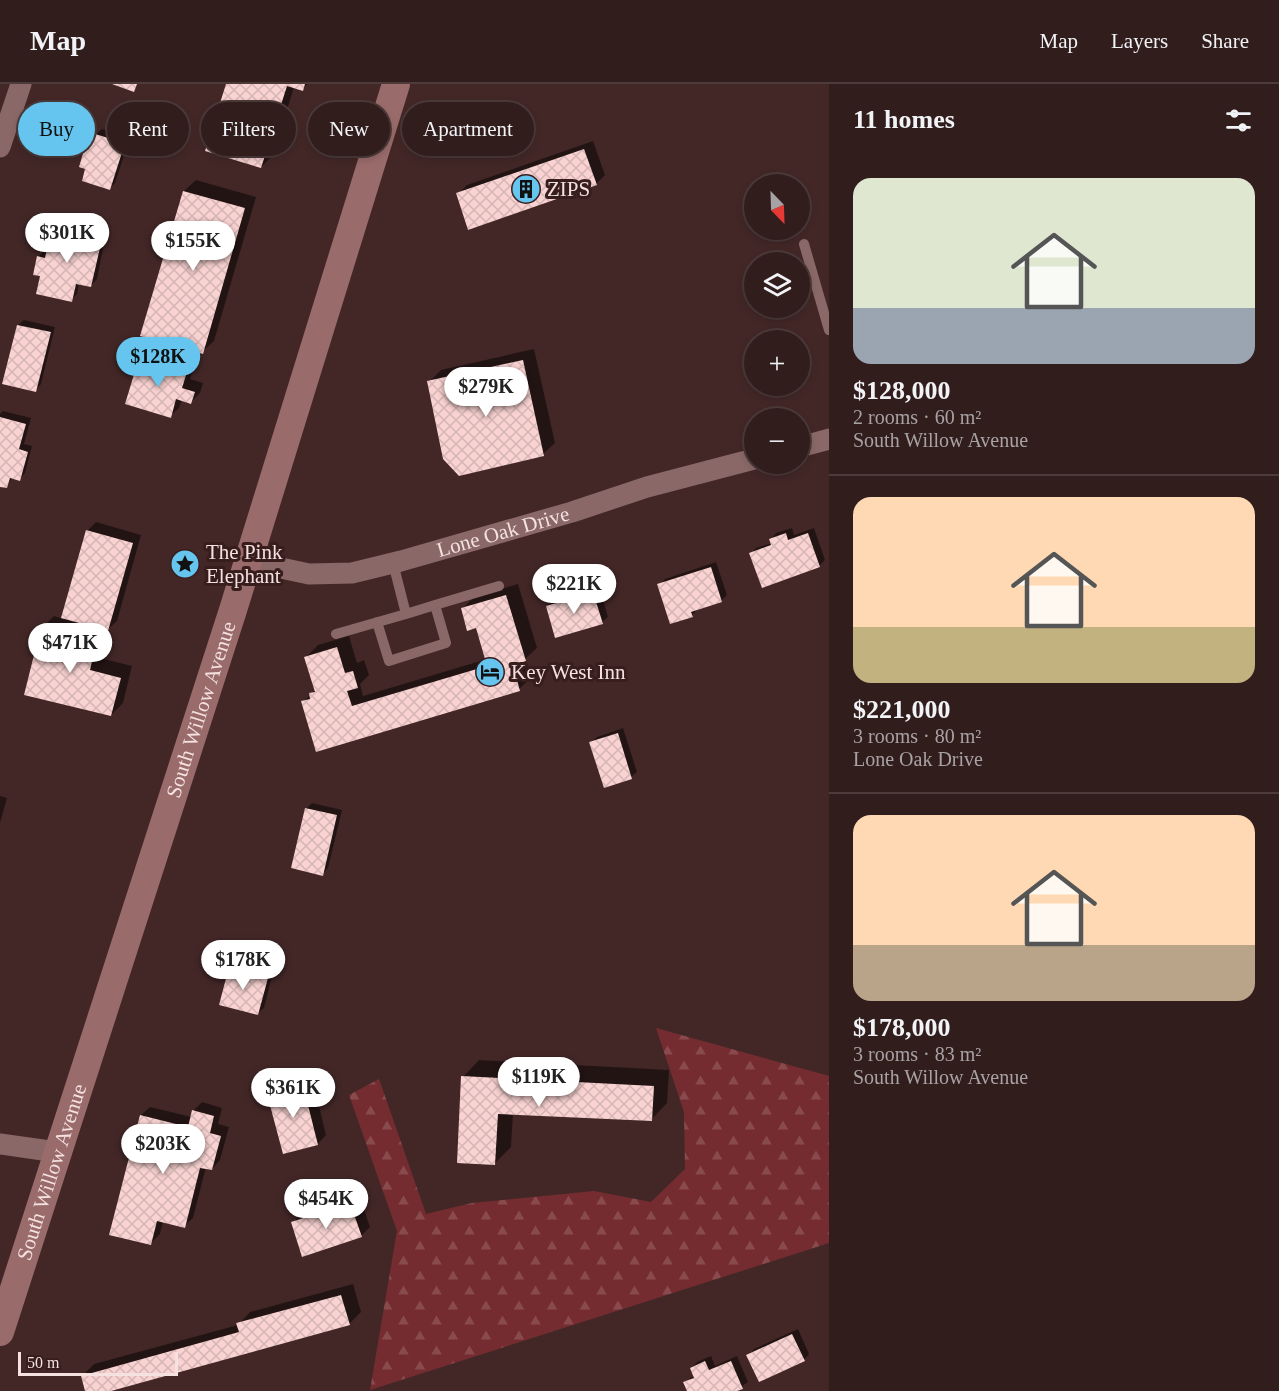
<!DOCTYPE html>
<meta charset="utf-8">
<style>
body{margin:0;font-family:"Times New Roman",serif;background:#3a2626;color:#f1f3f6;height:100vh;display:flex;flex-direction:column;font-size:22px;white-space:nowrap}
*{box-sizing:border-box;margin:0}
p{font-size:20px;color:#a8a2a4}
.icon{flex:none;width:33px;height:33px;fill:none;stroke:currentColor;stroke-width:2;stroke-linecap:round;stroke-linejoin:round}
.map{position:relative;flex:1;overflow:hidden}
.side{display:flex;flex-direction:column;background:#321d1d;width:450px}
.side>*{flex:none}
.guide{position:absolute;left:18px;top:18px;width:570px;height:54px;display:flex;gap:12px}
.needle{width:39px;rotate:157deg}
.buttons{position:absolute;left:744px;top:90px;display:grid;gap:12px}
.buttons a{display:grid;place-items:center;width:66px;height:66px;border-radius:50%;background:#321d1d;box-shadow:0 3px 9px #0003,0 0 0 2px #4d3b3b;font-size:30px}
.scale{position:absolute;left:18px;bottom:15px;width:160px;box-sizing:border-box;padding-left:6px;border:3px solid #f4e1e0;border-top:0;font-size:16px;line-height:21px;white-space:nowrap;color:#f4e1e0;-webkit-text-stroke:4px #381d1d;paint-order:stroke}
.price{position:absolute;translate:-50% -51px;padding:0 14px;border-radius:21px;background:#fff;color:#222;font-size:20px;line-height:39px;filter:drop-shadow(0 2px 3px #0008)}
.price::after{content:'';position:absolute;left:50%;top:36px;width:18px;height:14px;margin-left:-9px;background:inherit;clip-path:polygon(0 0,100% 0,50% 100%)}
.price.current{background:#65c5ef;color:#111}
ul{padding:0;list-style:none}
li{display:grid;align-content:center;gap:12px;height:318px;padding:0 24px}
li+li{border-top:2px solid #4d3b3b}
li span{display:grid;place-items:center;height:186px;border-radius:18px;color:#555}
li>.icon{margin-inline-start:auto}
span .icon{width:108px;height:108px;fill:#fffc;stroke-width:1}
li b{font-size:26px}
h2{display:flex;justify-content:space-between;align-items:center;height:72px;padding:0 24px;font-size:26px}
.tag{padding:0 21px;border-radius:27px;background:#321d1d;box-shadow:0 3px 9px #0003,0 0 0 2px #4d3b3b;font-size:21px;line-height:54px}
.tag.current{background:#65c5ef;color:#111}
header{display:flex;align-items:center;gap:36px;box-sizing:border-box;height:84px;padding:0 30px;background:#321d1d;border-bottom:2px solid #4d3b3b}
header strong{font-size:28px}
nav{display:flex;gap:33px;margin-inline-start:auto;font-size:21px}
main{display:flex;flex:1;min-height:0}
.map>svg:first-child{display:block}
.forest{fill:url(#forest-firs)}
.shadow{fill:#0007}
.building{fill:url(#building-cross-hatch)}
.lines{fill:none;stroke-linecap:round;stroke-linejoin:round}
.service{stroke:#8a6868;stroke-width:10}
.minor{stroke:#8a6868;stroke-width:21}
.secondary{stroke:#9a6b6b;stroke-width:28}
.labels{text-anchor:middle;dominant-baseline:central;stroke-width:6;stroke-linejoin:round;paint-order:stroke}
.poi-label{font-size:21px;fill:#f4e1e0;stroke:#381d1d;text-anchor:start}
.street-label{font-size:21px;fill:#f4e1e0;stroke:#381d1d}
</style>
<header>
<strong>Map</strong>
<nav><a>Map</a><a>Layers</a><a>Share</a></nav>
</header>
<main>
<div class="map">
<svg width="829" height="1307" viewBox="0 0 829 1307">
<defs>
<pattern id="forest-firs" width="22" height="20" patternUnits="userSpaceOnUse" patternTransform="scale(1.5)"><rect width="22" height="20" fill="#752c30"/><path d="M5 1l3.5 6h-7zM16 11l3.5 6h-7z" fill="#894a4e"/></pattern>
<pattern id="building-cross-hatch" width="8" height="8" patternUnits="userSpaceOnUse" patternTransform="scale(1.5)"><rect width="8" height="8" fill="#f9d3d2"/><path d="M0 0l8 8M0 8l8-8" fill="none" stroke="#d6b6b5"/></pattern>
</defs>
<rect width="100%" height="100%" fill="#432727"/>
<path class="forest" d="M656,944L829,992V1159L370,1306L397,1147L349,1011L379,995L426,1130L472,1119L594,1107L651,1118L685,1085L684,1028Z"/>
<path class="shadow" d="M227,0H308L302,5L294,3L273,71L261,83Z
M102,45L130,53L115,99L110,104L87,84L89,57Z
M593,57L605,91L596,100L458,110L467,101Z
M196,96L256,113L214,257L202,268L184,107Z
M58,139L106,149L97,195L91,201L79,199L77,210L71,216L41,191L38,173L44,167L47,168L52,145Z
M24,236L55,243L41,300L36,306L18,241Z
M534,265L555,359L543,370L429,298L441,286Z
M150,266L195,280L190,295L203,299L200,309L191,318L182,315L179,324L170,332L141,275Z
M3,327L31,334L24,360L32,362L25,389L19,395L13,393L6,403L0,401V330Z
M96,438L141,451L117,537L107,546L100,574L132,582L123,619L111,631L42,544L54,532L63,535L87,447Z
M792,444L794,451L814,444L825,476L820,481L763,502L751,470L756,464L772,459L771,455L776,449Z
M716,478L727,511L721,517L698,525L692,531L659,501L665,495Z
M518,500L537,564L525,575L531,594L519,605L317,666L303,618L316,605L306,573L318,561L349,552L357,579L364,576L369,591L360,600L363,612L487,575L477,542L462,525L474,513Z
M599,503L608,533L602,538L547,522L553,516Z
M623,644L637,688L631,693L591,658L597,653Z
M0,712L7,714L0,739Z
M312,719L342,726L328,784L323,790L306,725Z
M236,878L273,888L264,924L258,929L231,884Z
M479,976L669,986L667,1019L651,1036L513,1029L511,1063L495,1079L463,993Z
M312,993L326,1051L318,1060L269,1011L278,1002Z
M202,1018L222,1024L218,1040L229,1043L220,1076L212,1085L206,1083L193,1134L184,1142L163,1137L160,1150L151,1159L141,1031L150,1023L192,1033L193,1027Z
M359,1111L370,1143L361,1152L293,1139L301,1130Z
M353,1200L361,1228L349,1240L106,1307H86L82,1292L94,1280L238,1241L250,1228Z
M798,1245L809,1270L804,1276L748,1271L754,1265Z
M711,1272L715,1282L737,1272L748,1298L738,1305L739,1307H689L685,1298L695,1291L692,1284L697,1278Z"/>
<path class="building" d="M112,0H137L134,8Z
M226,0H305L303,7L287,2L261,84L205,67Z
M95,50L125,59L110,106L82,97L85,85L79,83L87,56L92,58Z
M584,65L597,101L468,146L456,109Z
M183,107L245,124L203,270L140,252Z
M51,144L102,155L91,203L76,200L72,218L36,210L40,192L33,191L37,172L45,174Z
M17,241L51,248L36,308L2,300Z
M139,274L187,288L182,304L195,308L191,320L176,315L171,334L125,320Z
M523,276L544,372L459,392L443,375L427,297Z
M0,333L26,340L19,365L28,368L20,397L10,394L7,404L0,403Z
M86,446L133,459L108,547L61,534Z
M786,449L788,456L808,449L820,483L762,504L749,469L771,461L769,455Z
M711,483L722,518L691,528L693,533L670,540L657,500Z
M593,508L603,540L555,554L546,522Z
M506,511L526,577L513,581L520,607L316,668L301,617L310,615L309,609L315,608L304,573L337,563L345,589L353,587L358,604L347,607L352,622L487,582L476,544L467,547L461,524Z
M41,543L97,557L90,586L121,594L111,632L24,611Z
M618,649L632,695L604,704L589,658Z
M305,724L337,731L323,792L291,784Z
M229,883L268,894L258,931L219,921Z
M461,992L654,1002L652,1037L498,1030L495,1081L457,1079Z
M303,1001L318,1061L283,1070L267,1010Z
M192,1026L214,1032L210,1049L221,1052L212,1086L200,1084L185,1144L157,1137L151,1161L109,1151L140,1031L188,1043Z
M350,1119L362,1153L302,1173L291,1138Z
M341,1211L350,1241L111,1307H85L81,1292L239,1248L236,1239Z
M792,1250L805,1277L759,1298L746,1271Z
M705,1277L709,1286L731,1277L743,1305L737,1307H687L683,1298L694,1294L690,1284Z"/>
<g class="lines">
<path class="service" d="M804,160L829,246
M435,521L499,502
M377,538L389,577L446,559L435,521L406,530
M336,550L406,530L393,479"/>
<g class="minor">
<path d="M0,63L21,0"/>
<path d="M800,363L829,355"/>
<path id="s1" d="M248,477L309,490L352,489L401,477L572,428L647,403L754,375"/>
<path d="M0,1060L57,1068"/>
</g>
<path class="secondary" id="s2" d="M0,1248L233,526L396,0"/>
</g>
<defs>
<g id="building-disc" transform="scale(1.5)"><circle r="9.5" fill="#65c5ef" stroke="#381d1d"/><path d="M-4-6H4V6H1V3H-1V6H-4ZM-2.5-4.3h1.7v1.8h-1.7ZM.8-4.3h1.7v1.8H.8ZM-2.5-1h1.7V.8h-1.7ZM.8-1h1.7V.8H.8Z" fill="#111"/></g>
<g id="sight-disc" transform="scale(1.5)"><circle r="9.5" fill="#65c5ef" stroke="#381d1d"/><path d="M0-6L1.8-2.2L6-1.7L2.9 1.2L3.7 5.4L0 3.3L-3.7 5.4L-2.9 1.2L-6-1.7L-1.8-2.2Z" fill="#111"/></g>
<g id="hotel-disc" transform="scale(1.5)"><circle r="9.5" fill="#65c5ef" stroke="#381d1d"/><path d="M-6-4.5h1.5V1H6V5H4.5V3h-9V5H-6ZM-4 0a1.8 1.8 0 1 1 3.6 0ZM.5 0V-2.5h3Q6-2.5 6 0Z" fill="#111"/></g>
</defs>
<g fill-rule="evenodd">
<use href="#building-disc" x="526" y="105"/>
<use href="#sight-disc" x="185" y="480"/>
<use href="#hotel-disc" x="490" y="588"/>
</g>
<g class="labels">
<g class="poi-label">
<text x="547" y="105">ZIPS</text>
<text x="206" y="468">The Pink<tspan x="206" dy="24">Elephant</tspan></text>
<text x="511" y="588">Key West Inn</text>
</g>
<g class="street-label">
<text stroke="none"><textPath href="#s1" startOffset="262">Lone Oak Drive</textPath></text>
<text stroke="none"><textPath href="#s2" startOffset="654">South Willow Avenue</textPath></text>
<text stroke="none"><textPath href="#s2" startOffset="168">South Willow Avenue</textPath></text>
</g>
</g>
</svg>
<div class="buttons">
<a><svg class="needle" viewBox="-14 -14 28 28"><path d="M0-13l5 13h-10z" fill="#e53935"/><path d="M0 13l5-13h-10z" fill="#a8a2a4"/></svg></a>
<a><svg class="icon" aria-label="layers" viewBox="0 0 24 24"><path d="M12 4l9 5-9 5-9-5zM3 14l9 5 9-5"/></svg></a>
<a>+</a>
<a>−</a>
</div>
<div class="scale">50 m</div>
<b class="price" style="left:67px;top:180px">$301K</b>
<b class="price" style="left:193px;top:188px">$155K</b>
<b class="price current" style="left:158px;top:304px">$128K</b>
<b class="price" style="left:486px;top:334px">$279K</b>
<b class="price" style="left:574px;top:531px">$221K</b>
<b class="price" style="left:70px;top:590px">$471K</b>
<b class="price" style="left:243px;top:907px">$178K</b>
<b class="price" style="left:539px;top:1024px">$119K</b>
<b class="price" style="left:293px;top:1035px">$361K</b>
<b class="price" style="left:163px;top:1091px">$203K</b>
<b class="price" style="left:326px;top:1146px">$454K</b>
<div class="guide">
<a class="tag current">Buy</a>
<a class="tag">Rent</a>
<a class="tag">Filters</a>
<a class="tag">New</a>
<a class="tag">Apartment</a>
</div>
</div>
<section class="side">
<h2>11 homes<svg class="icon" aria-label="filters" viewBox="0 0 24 24"><path d="M4 7h16M4 17h16"/><circle cx="9" cy="7" r="2"/><circle cx="15" cy="17" r="2"/></svg></h2>
<ul>
<li><span style="background:linear-gradient(#dfe7d0 70%,#9aa5b1 0)"><svg class="icon" aria-label="home" viewBox="0 0 24 24"><path d="M3 11l9-7 9 7M6 9v11h12V9"/></svg></span><div><b>$128,000</b><p>2 rooms · 60 m²</p><p>South Willow Avenue</p></div></li>
<li><span style="background:linear-gradient(#ffd9b3 70%,#c2b280 0)"><svg class="icon" aria-label="home" viewBox="0 0 24 24"><path d="M3 11l9-7 9 7M6 9v11h12V9"/></svg></span><div><b>$221,000</b><p>3 rooms · 80 m²</p><p>Lone Oak Drive</p></div></li>
<li><span style="background:linear-gradient(#ffd9b3 70%,#b9a48a 0)"><svg class="icon" aria-label="home" viewBox="0 0 24 24"><path d="M3 11l9-7 9 7M6 9v11h12V9"/></svg></span><div><b>$178,000</b><p>3 rooms · 83 m²</p><p>South Willow Avenue</p></div></li>
</ul>
</section>
</main>
